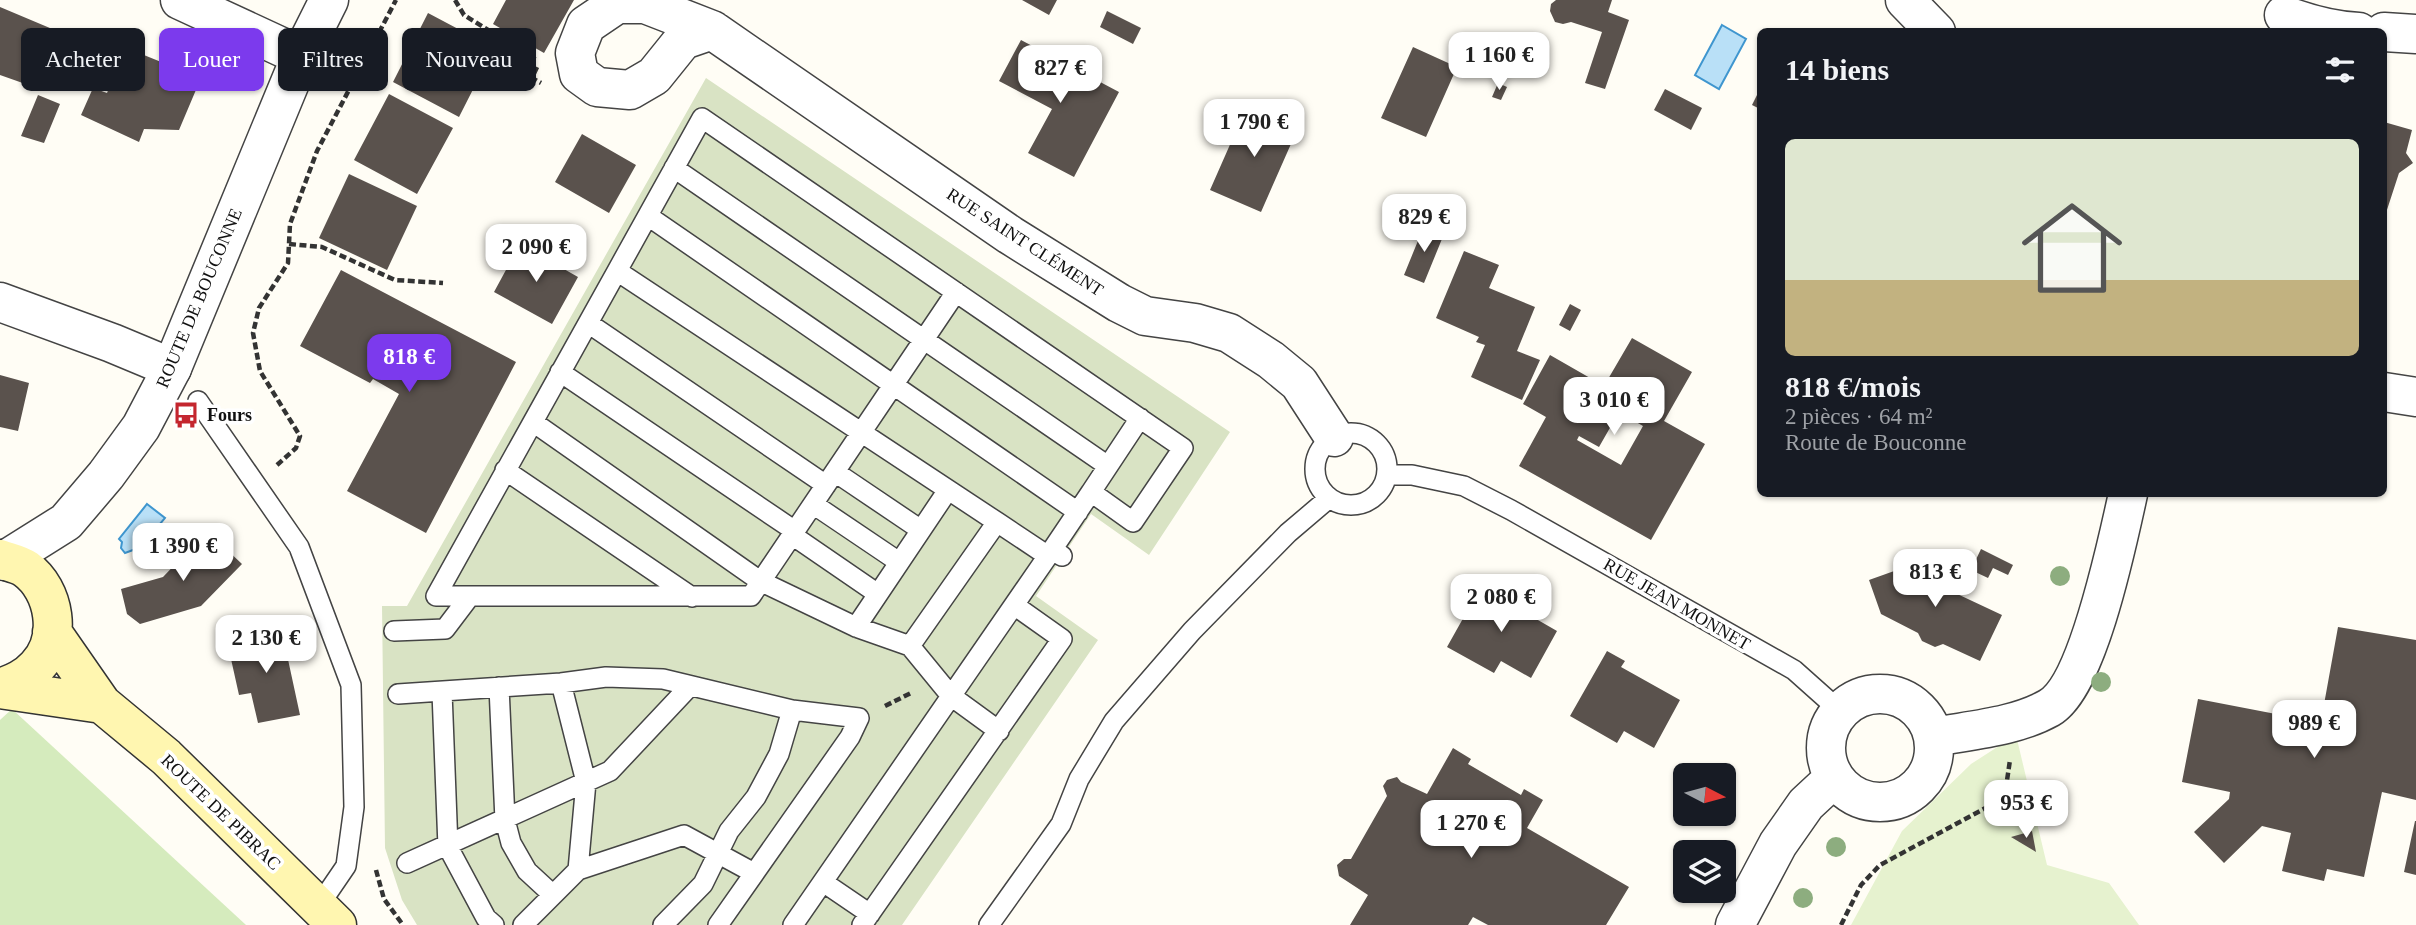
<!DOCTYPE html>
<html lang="fr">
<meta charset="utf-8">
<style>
body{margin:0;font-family:"Times New Roman",serif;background:#242831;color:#f1f3f6;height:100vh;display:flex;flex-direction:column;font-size:26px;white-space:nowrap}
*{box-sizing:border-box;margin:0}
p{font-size:23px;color:#9ea1a6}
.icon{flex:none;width:38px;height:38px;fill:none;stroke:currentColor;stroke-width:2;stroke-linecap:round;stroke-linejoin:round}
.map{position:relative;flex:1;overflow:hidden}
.panel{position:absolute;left:1757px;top:28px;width:630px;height:469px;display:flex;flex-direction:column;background:#171b24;border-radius:10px;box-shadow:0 2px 5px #0004}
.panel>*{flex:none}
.guide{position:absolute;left:21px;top:28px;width:665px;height:63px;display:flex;gap:14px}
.needle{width:46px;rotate:96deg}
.buttons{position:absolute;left:1673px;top:763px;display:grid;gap:14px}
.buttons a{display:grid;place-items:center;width:63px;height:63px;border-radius:10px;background:#171b24;box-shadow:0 2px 5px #0004;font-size:35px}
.price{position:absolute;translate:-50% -60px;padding:0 16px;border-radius:14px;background:#fff;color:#222;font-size:23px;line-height:46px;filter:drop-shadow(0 2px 4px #0008)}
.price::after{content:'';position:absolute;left:50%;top:42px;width:21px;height:16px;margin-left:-10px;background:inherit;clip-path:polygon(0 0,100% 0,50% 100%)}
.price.selected{background:#7c3aed;color:#fff}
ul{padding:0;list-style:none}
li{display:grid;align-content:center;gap:14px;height:371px;padding:0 28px}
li+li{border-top:2px solid #363941}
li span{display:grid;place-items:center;height:217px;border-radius:10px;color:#555}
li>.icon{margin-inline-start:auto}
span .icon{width:126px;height:126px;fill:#fffc;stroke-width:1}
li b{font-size:30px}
h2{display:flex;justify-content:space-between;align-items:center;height:84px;padding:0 28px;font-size:30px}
.pill{padding:0 24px;border-radius:10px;background:#171b24;box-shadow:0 2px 5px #0004;font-size:24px;line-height:63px}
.pill.selected{background:#7c3aed;color:#fff}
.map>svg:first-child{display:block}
.green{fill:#d5ebbd}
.cemetery{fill:#d9e3c4}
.pitch{fill:#e6f2cf}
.water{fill:#b9e0f7;stroke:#3f96cf;stroke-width:2}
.building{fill:#5a524d;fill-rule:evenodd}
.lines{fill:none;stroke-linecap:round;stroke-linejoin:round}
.service-casing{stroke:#444;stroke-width:22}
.minor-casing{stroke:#444;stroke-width:41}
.tertiary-casing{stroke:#444;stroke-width:41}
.secondary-casing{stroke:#333;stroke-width:41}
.path{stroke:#333;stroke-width:4.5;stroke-dasharray:7 3.5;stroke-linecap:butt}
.service{stroke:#fff;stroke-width:19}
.minor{stroke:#fff;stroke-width:38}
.tertiary{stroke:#fff;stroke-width:38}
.secondary{stroke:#fff6b0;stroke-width:38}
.tree{fill:#8dad7f}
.labels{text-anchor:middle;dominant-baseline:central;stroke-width:7;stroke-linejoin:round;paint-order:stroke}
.street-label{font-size:18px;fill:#111;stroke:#fff}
.poi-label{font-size:18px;font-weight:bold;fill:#111;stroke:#fff;text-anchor:start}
</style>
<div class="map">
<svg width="2416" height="925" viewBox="0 0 2416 925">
<rect width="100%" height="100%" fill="#fffdf5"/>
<path class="green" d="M12,709L246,925H0V720Z"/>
<path class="cemetery" d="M706,78L1230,432L1149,555L1091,514L1036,596L1098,640L902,925H417L402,900L385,848L382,606H407Z"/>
<path class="pitch" d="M2016,735L2047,865L2109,883L2139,925H1851L1902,831L1971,764Z"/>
<path class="water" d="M1722,25L1746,39L1719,89L1695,75Z
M147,504L165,518L136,553L133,550L125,553L121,548L122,542L119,539Z"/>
<path class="building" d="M506,0H574L544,53L493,24Z
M1022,0H1057L1049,15Z
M1556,0H1612L1608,12L1629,20L1605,89L1585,83L1602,32L1571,22L1563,24L1555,22L1550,11L1551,4Z
M0,7L57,31L34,87L0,75Z
M1107,11L1141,28L1133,44L1100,27Z
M428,13L494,48L459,117L393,82Z
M1021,40L1119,92L1074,177L1028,153L1052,109L999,81Z
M114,43L201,78L179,130L144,129L139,142L81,115L93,88L107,93L113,78L102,73Z
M1413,47L1457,67L1426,137L1381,118Z
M1498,83L1507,87L1501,100L1492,97Z
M1665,89L1702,108L1691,130L1654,110Z
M1760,89V109L1752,105Z
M389,94L453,128L417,194L354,160Z
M38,95L60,104L44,143L21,136Z
M1247,106L1298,128L1261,212L1210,190Z
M2384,122L2412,130L2406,153L2413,163L2399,173L2384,219Z
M582,134L636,165L609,213L555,182Z
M349,174L417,206L387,270L319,238Z
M1424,226L1444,234L1424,283L1404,275Z
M520,244L578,277L552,324L494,292Z
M1464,251L1499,265L1489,288L1535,307L1517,351L1540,360L1522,400L1471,377L1485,345L1476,342L1479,337L1436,318Z
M341,270L516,362L426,533L347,491L399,394L373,379L370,383L300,346Z
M1570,304L1581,310L1570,331L1559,325Z
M1632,338L1692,372L1664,421L1705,444L1651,540L1519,466L1546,417L1523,404L1550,355L1604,386ZM1619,412L1643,426L1621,465L1577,440L1579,436L1599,447Z
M0,375L29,383L18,431L0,427Z
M207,531L242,564L201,606L140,624L127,614L121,589L163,577Z
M1981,549L2013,565L2008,575L1993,568L1988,578L1971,570Z
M1925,560L1949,571L1940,590L1942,596L1953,592L2002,615L1980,661L1943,644L1935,647L1922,641L1918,633L1881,614L1869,580Z
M1484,581L1502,591L1498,597L1557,631L1531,678L1501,661L1494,673L1447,647Z
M281,627L300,715L258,723L251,693L239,695L231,659L244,657L239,636Z
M2338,627L2416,640V800L2382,792L2364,877L2327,869L2324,881L2282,871L2291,833L2262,826L2224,863L2194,832L2229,799L2230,792L2182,782L2198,699L2281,715L2283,702L2323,710Z
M1607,651L1625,661L1621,667L1680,700L1654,748L1624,731L1617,743L1570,716Z
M1453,748L1471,759L1468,764L1521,795L1524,789L1543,800L1527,828L1629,887L1606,925H1488L1473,917L1468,925H1350L1368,895L1339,876L1337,865L1344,859H1351L1387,796L1383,786L1387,780L1397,777L1401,782L1427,794Z
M2415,821H2416V875L2404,872Z
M2032,831L2036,852L2011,837Z"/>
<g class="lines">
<g class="service-casing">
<path id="service" d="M674,168L1108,466
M648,216L1078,512
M617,271L436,596H751L956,292
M588,323L826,485
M560,372L795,531
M198,401L299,547L351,685L354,807L346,866L318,907
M533,422L760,581L856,627L910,646
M1315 469a36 36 0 1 1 72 0a36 36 0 1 1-72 0Z
M505,470L692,597
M835,472L921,530
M1387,475H1412L1464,486L1511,510L1794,670L1840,711
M1091,492L1140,418
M813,504L899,562
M997,522L617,271L702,118L1183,448L1133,522L1091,492L1052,550
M792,535L878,594
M856,627L948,490
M394,631L445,629L470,596
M499,687L505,820L511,843L527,871L553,895
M442,692L448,847L486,918L494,925
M398,694L561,683L606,677L663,679L792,710L859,718L850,737L718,925
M999,731L951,696L910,646L997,522L1048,556
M407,863L610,771L689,687
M578,870L684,835L754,873
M823,882L870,914
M523,925L578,870L586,782L561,683
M663,925L703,884L729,831L756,797L779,754L792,710
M793,925L1052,550L1062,556
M862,925L1062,639L1014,605
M989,925L1061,824L1079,779L1114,721L1192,631L1288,533L1328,499"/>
</g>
<g class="minor-casing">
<path id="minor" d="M180,0L301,56
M2284,15C2308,24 2333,31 2359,32
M712,30L683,40L654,76L630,90L597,87L579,74L575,53L586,25L617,4H645L712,30L1010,235L1119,303L1145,316L1195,323L1229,333L1271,360L1299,383L1334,437
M2384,32L2416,34
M0,302L112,343L172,368
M1826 748a54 54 0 1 1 108 0a54 54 0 1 1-108 0Z
M1934,737C1971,730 2015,727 2049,708C2088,686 2118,539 2128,494
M1735,925L1778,844L1806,804L1834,778"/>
</g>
<g class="tertiary-casing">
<path id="tertiary" d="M1905,0L1936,32
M2384,392L2416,397
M4,561L66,522L106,475L141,427L172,368L301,56L329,0"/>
</g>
<g class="secondary-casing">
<path id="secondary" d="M0,559C8,562 19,564 26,569C55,590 63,639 37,666C26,678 15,683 0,688
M52,632L102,704L166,757L337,925
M0,689L102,704"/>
</g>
<path class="path" d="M455,0L464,15L538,61
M537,67L532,78L541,83
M289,244L322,247L395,280L443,283
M277,465L296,448L300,436L260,371L253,333L259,308L288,263L290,224L317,151L396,0
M885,706L911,693
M376,870L384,899L403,925
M1841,925L1861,885L1880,865L1993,804L2005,794L2010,760"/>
<use href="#service" class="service"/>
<use href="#minor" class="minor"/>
<use href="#tertiary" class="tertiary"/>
<use href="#secondary" class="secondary"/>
</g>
<g class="tree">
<circle cx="2060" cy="576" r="10"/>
<circle cx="2101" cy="682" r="10"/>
<circle cx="1836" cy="847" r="10"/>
<circle cx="1803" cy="898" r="10"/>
</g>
<defs>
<g id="bus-bare" transform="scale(2.1)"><path d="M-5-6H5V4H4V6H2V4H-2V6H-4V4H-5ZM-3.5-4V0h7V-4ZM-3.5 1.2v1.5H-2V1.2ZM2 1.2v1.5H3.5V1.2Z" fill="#c4262e" stroke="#fff" stroke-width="2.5" paint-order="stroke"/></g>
</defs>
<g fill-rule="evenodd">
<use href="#bus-bare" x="186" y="415"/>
</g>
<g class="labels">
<g class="street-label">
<text transform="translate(1025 242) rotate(33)">RUE SAINT CLÉMENT</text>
<text transform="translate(199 298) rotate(-67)">ROUTE DE BOUCONNE</text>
<text transform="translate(1677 604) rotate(30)">RUE JEAN MONNET</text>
<text transform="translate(221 812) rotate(44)">ROUTE DE PIBRAC</text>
</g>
<g class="poi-label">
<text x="207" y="415">Fours</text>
</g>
</g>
</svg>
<div class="buttons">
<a><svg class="needle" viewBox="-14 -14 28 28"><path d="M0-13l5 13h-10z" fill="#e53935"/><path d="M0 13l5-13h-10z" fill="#9ea1a6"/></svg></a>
<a><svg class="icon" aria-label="layers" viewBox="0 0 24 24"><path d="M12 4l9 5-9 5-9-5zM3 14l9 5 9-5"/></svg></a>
</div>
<b class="price" style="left:1499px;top:92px">1 160 €</b>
<b class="price" style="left:1060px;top:105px">827 €</b>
<b class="price" style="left:1254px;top:159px">1 790 €</b>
<b class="price" style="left:1424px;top:254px">829 €</b>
<b class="price" style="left:536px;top:284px">2 090 €</b>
<b class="price selected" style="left:409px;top:394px">818 €</b>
<b class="price" style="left:1614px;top:437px">3 010 €</b>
<b class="price" style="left:183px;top:583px">1 390 €</b>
<b class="price" style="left:1935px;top:609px">813 €</b>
<b class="price" style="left:1501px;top:634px">2 080 €</b>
<b class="price" style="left:266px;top:675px">2 130 €</b>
<b class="price" style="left:2314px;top:760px">989 €</b>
<b class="price" style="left:2026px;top:840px">953 €</b>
<b class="price" style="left:1471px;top:860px">1 270 €</b>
<div class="guide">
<a class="pill">Acheter</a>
<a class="pill selected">Louer</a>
<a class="pill">Filtres</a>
<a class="pill">Nouveau</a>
</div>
<section class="panel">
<h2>14 biens<svg class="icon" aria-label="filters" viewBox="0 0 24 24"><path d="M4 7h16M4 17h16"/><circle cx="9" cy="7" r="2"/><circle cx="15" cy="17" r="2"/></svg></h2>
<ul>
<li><span style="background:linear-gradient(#dfe7d0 65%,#c2b280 0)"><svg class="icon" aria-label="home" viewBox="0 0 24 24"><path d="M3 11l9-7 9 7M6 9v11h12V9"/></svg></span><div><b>818 €/mois</b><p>2 pièces · 64 m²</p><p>Route de Bouconne</p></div></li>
</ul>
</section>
</div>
